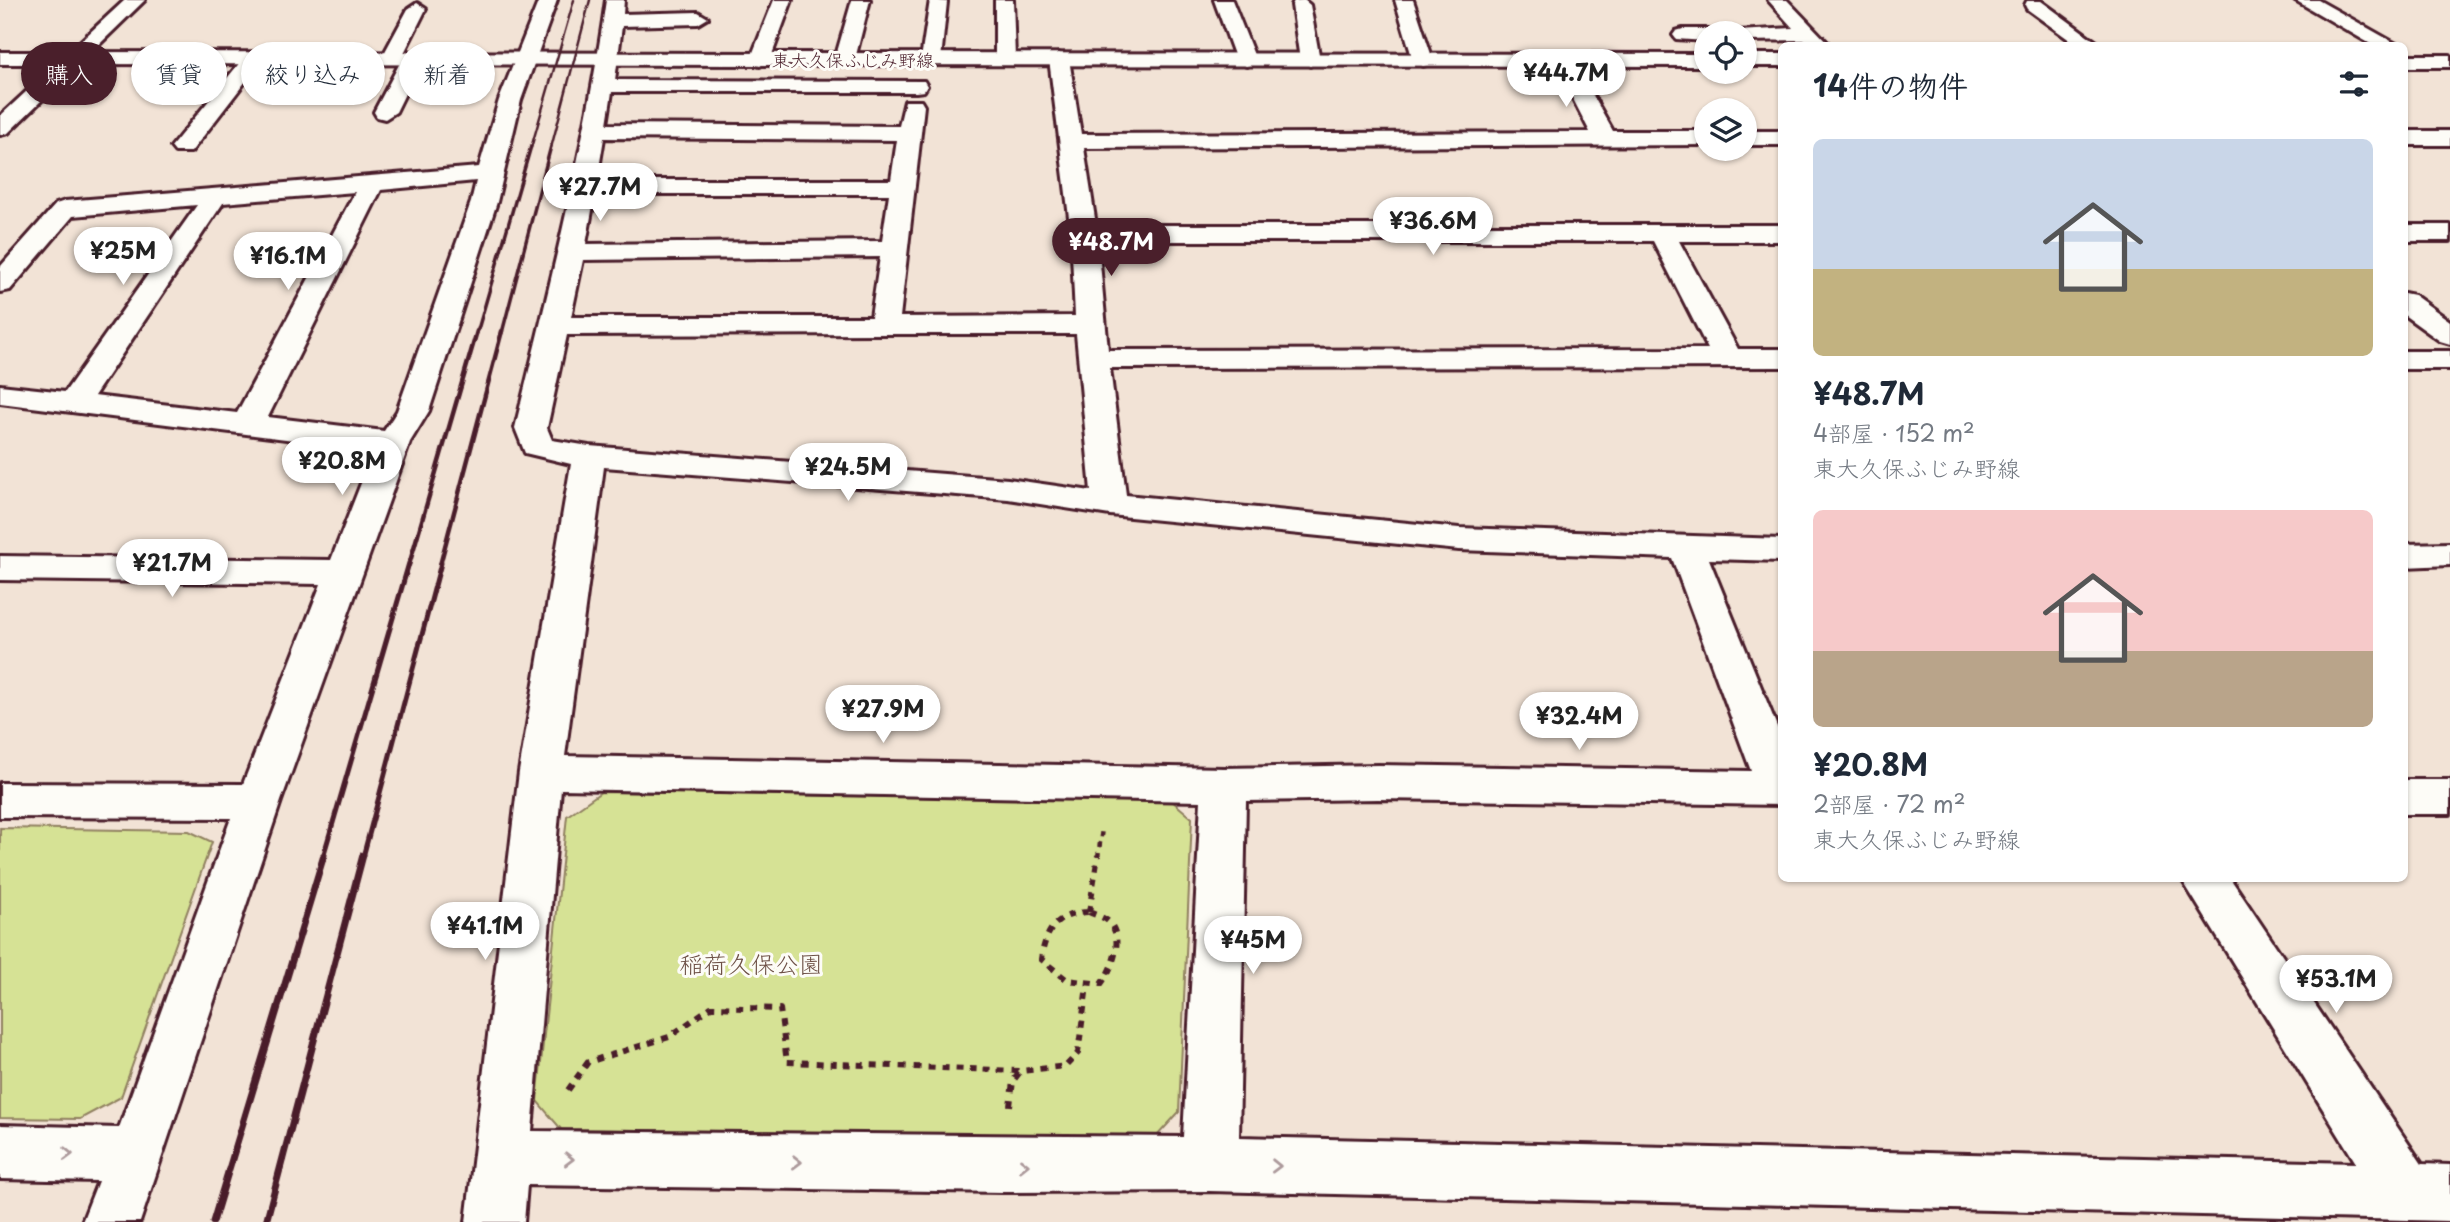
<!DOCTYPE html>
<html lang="ja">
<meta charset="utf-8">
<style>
body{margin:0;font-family:"Playpen Sans","Klee One",sans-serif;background:#f6f6f7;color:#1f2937;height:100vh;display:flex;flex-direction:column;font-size:26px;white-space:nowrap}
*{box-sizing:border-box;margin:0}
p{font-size:23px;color:#747a83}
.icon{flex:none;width:38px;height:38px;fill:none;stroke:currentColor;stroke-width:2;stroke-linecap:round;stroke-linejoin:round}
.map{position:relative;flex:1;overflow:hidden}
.details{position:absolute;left:1778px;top:42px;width:630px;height:840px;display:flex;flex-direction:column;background:#fff;border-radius:10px;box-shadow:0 2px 5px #0004}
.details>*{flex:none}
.top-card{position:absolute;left:21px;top:42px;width:665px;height:63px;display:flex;gap:14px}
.tools{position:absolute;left:1694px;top:21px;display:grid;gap:14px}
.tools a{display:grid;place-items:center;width:63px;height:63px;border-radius:50%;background:#fff;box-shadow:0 2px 5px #0004;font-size:35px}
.price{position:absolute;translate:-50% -60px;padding:0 16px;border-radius:24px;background:#fff;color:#222;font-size:23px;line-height:46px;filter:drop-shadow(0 2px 4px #0008)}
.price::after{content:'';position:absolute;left:50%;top:42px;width:21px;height:16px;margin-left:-10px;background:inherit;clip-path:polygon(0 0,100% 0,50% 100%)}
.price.current{background:#4a1f2b;color:#fff}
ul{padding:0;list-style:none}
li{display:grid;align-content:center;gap:14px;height:371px;padding:0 35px}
li span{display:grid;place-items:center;height:217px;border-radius:10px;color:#555}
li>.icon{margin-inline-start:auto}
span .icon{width:126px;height:126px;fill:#fffc;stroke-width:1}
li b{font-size:30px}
h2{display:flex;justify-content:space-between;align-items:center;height:84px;padding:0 35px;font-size:30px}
.pill{padding:0 24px;border-radius:32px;background:#fff;box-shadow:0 2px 5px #0004;font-size:24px;line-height:63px}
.pill.current{background:#4a1f2b;color:#fff}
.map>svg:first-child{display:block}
.green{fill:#d6e295;stroke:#908060;stroke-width:2}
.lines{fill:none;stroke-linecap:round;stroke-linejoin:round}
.minor-casing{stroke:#4a1f2b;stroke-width:6}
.major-casing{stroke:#4a1f2b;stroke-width:6}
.path-far1{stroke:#4a1f2b;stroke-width:4.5;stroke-dasharray:5 5;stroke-linecap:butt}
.path{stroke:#4a1f2b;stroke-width:6;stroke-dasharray:7 7;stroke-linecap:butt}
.minor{fill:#fdfcf7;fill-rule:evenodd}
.major{fill:#fdfcf7;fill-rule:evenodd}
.rail-far4{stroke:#4a1f2b;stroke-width:2.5}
.rail-far3{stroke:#4a1f2b;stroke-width:3.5}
.rail-far2{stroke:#4a1f2b;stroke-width:4.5}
.rail-far1{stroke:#4a1f2b;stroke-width:5}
.rail{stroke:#4a1f2b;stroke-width:7}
.oneway{stroke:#ac999b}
.labels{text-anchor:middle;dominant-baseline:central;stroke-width:6;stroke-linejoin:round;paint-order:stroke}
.far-street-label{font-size:18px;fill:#4a1f2b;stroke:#fdfcf7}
.near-park-label{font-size:24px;fill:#6d5046;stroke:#fdfcf7}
</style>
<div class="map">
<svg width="2450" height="1222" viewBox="0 0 2450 1222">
<rect width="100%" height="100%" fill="#f2e3d6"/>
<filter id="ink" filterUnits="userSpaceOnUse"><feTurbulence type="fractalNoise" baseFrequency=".0143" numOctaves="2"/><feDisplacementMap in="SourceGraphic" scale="14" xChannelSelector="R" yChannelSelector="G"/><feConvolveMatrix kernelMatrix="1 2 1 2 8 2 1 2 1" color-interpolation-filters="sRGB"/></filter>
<g filter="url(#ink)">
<path class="green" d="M601,792L1172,801L1192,818L1179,1112L1156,1137L561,1129L537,1101L567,816Z
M0,828L189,831L212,842L121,1097L80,1119L0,1118Z"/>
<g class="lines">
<g class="minor-casing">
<path id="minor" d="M125,0H145L8,133L0,135V116Z
M539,0H557L521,100L497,202L429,411L410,442L281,801L140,1222H82L98,1181L0,1179V1125L119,1128L231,818L0,817V783L243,784L321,584L0,580V556L331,560L374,450L0,403V385L65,392L197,205L73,216L10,290L0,292V267L56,204L65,201L479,167L499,100ZM476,181L471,202L397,411L384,431L268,417L381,190ZM355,192L237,413L94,396L223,203Z
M606,0H624L623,14L698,12L708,18L698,24L622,26L615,80L924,81L927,86L924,91L916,92H612L607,124L899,126L905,101H921L924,106L921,133L900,317L1075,316L1071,233L1049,59L1059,53L1069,59L1081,134L1590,132L1553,60L1563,54L1573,60L1613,131H1706V145L1084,148L1096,225H1782V241H1679L1738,349H1782V367L1110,368L1126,495L1459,528L1782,539V561L1709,559L1782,739V805L1378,799L1246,801L1239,1137L2356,1163L2181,878H2230L2422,1164L2450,1165V1221L1210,1191L1003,1192L527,1185L524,1222H466L519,772L571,464L525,453L515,428C549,287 586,144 606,0ZM604,138L897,140L891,180H597ZM595,194H889L882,241L586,244ZM1098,241H1653L1708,349L1108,350ZM880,257L871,317H571L583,260ZM877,334H1076L1091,491L1008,479L589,446L552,440L547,428L567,335ZM604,467L1008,499L1110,515L1459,550L1672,558L1751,771L1378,765L1224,768L565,756ZM561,789L1201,801L1183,1137L532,1131Z
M774,0H792L770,60L760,66L753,64L750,60Z
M852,0H870L855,59L845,65L835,59Z
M930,0L947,2L941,59L931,65L921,59Z
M995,0H1013L1015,59L1005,65L995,59Z
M1214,0H1232L1256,60L1253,64L1246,66L1236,60Z
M1304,0L1310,5L1320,60L1310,66L1300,60L1292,5L1294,1Z
M1395,0H1413L1433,60L1430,64L1423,66L1413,60Z
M1768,0H1787L1831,46H1809L1804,40L1745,41V33H1736L1738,31L1793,28Z
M2295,0H2318L2400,46H2374Z
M2027,1H2041L2102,46H2078L2027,9L2025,5Z
M417,3L426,9L401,59L398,63H384L381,59L408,9Z
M1683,29H1706L1715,33H1706V41L1676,39L1673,35L1676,31Z
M253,53L263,59L191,152H175L171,147L175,142L246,55Z
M412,53L422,59L396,112L385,119L377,117L374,112L402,59Z
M1745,131H1782V145H1745Z
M2404,131H2450V145H2404Z
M2404,225H2450V241H2404Z
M2404,293L2414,295L2450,321V344L2440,341L2404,315Z
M2404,351H2450V369H2404Z
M2450,543V565L2404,567V544Z
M2404,780H2450V814H2404Z"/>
</g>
<g class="major-casing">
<path id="major" d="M0,52L1706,54V66L0,64Z
M1745,54H1782V66H1745Z
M2404,55H2450V67H2404Z"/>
</g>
<path class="path-far1" d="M1098,857L1102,829"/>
<path class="path" d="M1089,912C1095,915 1104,917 1109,922C1125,939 1112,969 1101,984L1067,980L1041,959C1046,929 1057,913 1089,912Z
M1089,912L1098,855
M568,1090L588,1062L669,1037L711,1007L780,1009L787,1062L1020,1071L1066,1066L1078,1053L1087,986
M1010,1106L1013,1081L1020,1072"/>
<use href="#minor" class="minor"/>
<use href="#major" class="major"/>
<path class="rail-far4" d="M531,148L574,0
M551,148L590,0"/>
<path class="rail-far3" d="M477,333L531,146
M502,333L551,146"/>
<path class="rail-far2" d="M409,565L477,331
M440,565L502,331"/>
<path class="rail-far1" d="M323,857L409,563
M363,857L441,563"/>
<path class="rail" d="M213,1222L324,855
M266,1222L363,855"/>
</g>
<defs><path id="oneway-chevron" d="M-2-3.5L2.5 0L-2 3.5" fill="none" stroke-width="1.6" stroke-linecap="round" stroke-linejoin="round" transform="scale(1.75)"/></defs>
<g class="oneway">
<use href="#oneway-chevron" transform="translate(68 1154) rotate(1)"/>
<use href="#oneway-chevron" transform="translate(569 1159) rotate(1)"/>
<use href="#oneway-chevron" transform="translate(797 1162) rotate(1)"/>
<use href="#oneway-chevron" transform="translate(1024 1165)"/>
<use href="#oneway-chevron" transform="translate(1276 1166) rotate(1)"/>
</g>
</g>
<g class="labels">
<g class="far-street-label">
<text x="853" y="59">東大久保ふじみ野線</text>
</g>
<g class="near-park-label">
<text x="751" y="963">稲荷久保公園</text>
</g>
</g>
</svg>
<div class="tools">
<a><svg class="icon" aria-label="locate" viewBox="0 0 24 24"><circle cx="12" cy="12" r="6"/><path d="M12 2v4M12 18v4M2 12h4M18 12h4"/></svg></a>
<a><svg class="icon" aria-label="layers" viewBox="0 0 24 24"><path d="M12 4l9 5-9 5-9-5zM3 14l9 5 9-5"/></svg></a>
</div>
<b class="price" style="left:1566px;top:109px">¥44.7M</b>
<b class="price" style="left:600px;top:223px">¥27.7M</b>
<b class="price" style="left:1433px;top:257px">¥36.6M</b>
<b class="price current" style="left:1111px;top:278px">¥48.7M</b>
<b class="price" style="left:123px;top:287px">¥25M</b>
<b class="price" style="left:288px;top:292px">¥16.1M</b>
<b class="price" style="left:342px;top:497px">¥20.8M</b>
<b class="price" style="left:848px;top:503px">¥24.5M</b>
<b class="price" style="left:172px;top:599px">¥21.7M</b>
<b class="price" style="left:883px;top:745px">¥27.9M</b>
<b class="price" style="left:1579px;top:752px">¥32.4M</b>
<b class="price" style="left:485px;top:962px">¥41.1M</b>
<b class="price" style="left:1253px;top:976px">¥45M</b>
<b class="price" style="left:2336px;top:1015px">¥53.1M</b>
<div class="top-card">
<a class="pill current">購入</a>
<a class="pill">賃貸</a>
<a class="pill">絞り込み</a>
<a class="pill">新着</a>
</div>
<section class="details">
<h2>14件の物件<svg class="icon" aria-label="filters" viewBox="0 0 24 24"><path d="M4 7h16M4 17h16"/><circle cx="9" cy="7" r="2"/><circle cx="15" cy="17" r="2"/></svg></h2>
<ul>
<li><span style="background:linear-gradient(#c9d6e8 60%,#c2b280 0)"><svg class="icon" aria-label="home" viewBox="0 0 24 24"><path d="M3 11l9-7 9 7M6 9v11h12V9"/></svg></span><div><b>¥48.7M</b><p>4部屋 · 152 m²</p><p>東大久保ふじみ野線</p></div></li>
<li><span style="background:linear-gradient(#f6c9c9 65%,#b9a48a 0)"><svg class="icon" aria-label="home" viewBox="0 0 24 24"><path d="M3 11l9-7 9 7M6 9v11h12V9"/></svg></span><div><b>¥20.8M</b><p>2部屋 · 72 m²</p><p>東大久保ふじみ野線</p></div></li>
</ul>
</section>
</div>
